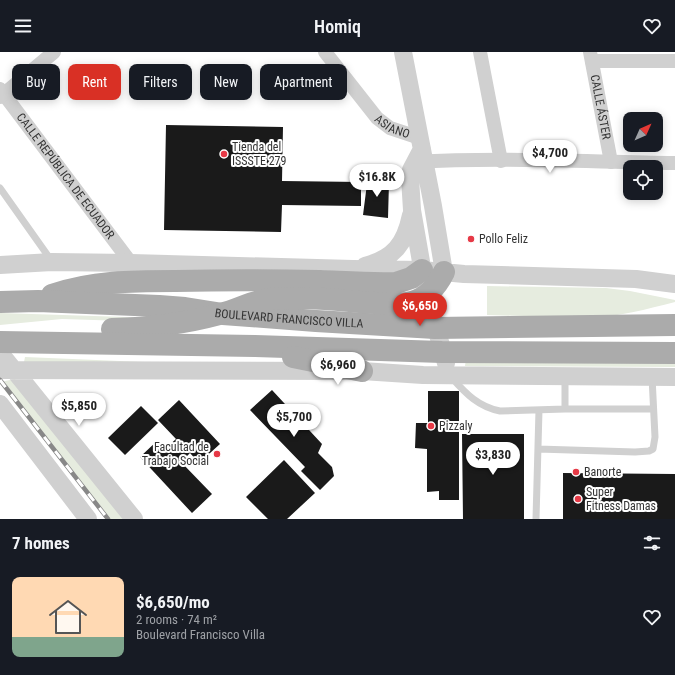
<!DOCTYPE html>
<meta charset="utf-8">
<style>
body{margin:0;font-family:"Roboto Condensed",sans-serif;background:#242831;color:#f1f3f6;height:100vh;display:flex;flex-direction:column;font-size:15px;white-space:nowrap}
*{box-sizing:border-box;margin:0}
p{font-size:13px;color:#9ea1a6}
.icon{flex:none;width:22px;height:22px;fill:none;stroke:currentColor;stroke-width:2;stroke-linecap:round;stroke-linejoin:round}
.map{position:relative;height:467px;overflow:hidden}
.side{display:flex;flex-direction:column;background:#171b24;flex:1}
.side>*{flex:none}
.top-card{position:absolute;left:12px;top:12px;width:400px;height:36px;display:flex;gap:8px}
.needle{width:26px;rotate:45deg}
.controls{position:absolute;left:623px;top:60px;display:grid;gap:8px}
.controls a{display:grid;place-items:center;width:40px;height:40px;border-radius:8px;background:#171b24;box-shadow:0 2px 10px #0003;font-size:20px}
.price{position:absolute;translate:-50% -34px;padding:0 9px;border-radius:14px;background:#fff;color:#222;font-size:13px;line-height:26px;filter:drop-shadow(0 1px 2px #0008)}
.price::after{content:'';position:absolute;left:50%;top:24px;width:12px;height:9px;margin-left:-6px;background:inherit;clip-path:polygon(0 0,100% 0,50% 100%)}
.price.on{background:#d93025;color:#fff}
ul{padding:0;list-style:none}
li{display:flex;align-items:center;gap:12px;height:100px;padding:0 12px}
li span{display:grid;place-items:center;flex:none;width:112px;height:80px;border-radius:8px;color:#555}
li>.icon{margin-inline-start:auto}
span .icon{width:48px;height:48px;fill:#fffc;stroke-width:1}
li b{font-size:17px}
h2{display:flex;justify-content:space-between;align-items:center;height:48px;padding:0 12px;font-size:17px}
.chip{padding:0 14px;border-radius:8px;background:#171b24;box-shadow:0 2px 10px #0003;font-size:14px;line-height:36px}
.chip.on{background:#d93025;color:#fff}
header{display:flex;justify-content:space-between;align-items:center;height:52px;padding:0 12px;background:#171b24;font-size:18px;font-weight:600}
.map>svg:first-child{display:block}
.green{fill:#e6ecdf}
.building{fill:#1a1a1a}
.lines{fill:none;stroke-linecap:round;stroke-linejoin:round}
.service{stroke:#d0d0d0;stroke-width:7}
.minor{stroke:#d0d0d0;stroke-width:14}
.tertiary{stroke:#d0d0d0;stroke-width:18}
.primary{stroke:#ababab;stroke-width:22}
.rail-casing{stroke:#888;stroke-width:4.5}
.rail{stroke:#fff;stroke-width:3;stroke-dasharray:9;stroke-linecap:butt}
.poi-dot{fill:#e63946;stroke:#fff;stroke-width:1.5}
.labels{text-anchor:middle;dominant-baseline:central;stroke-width:4;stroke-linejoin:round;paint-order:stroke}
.street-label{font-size:12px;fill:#333;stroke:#fff}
.poi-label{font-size:12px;fill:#333;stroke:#fff;text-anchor:start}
</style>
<header><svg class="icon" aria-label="menu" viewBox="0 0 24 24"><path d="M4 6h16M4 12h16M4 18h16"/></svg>Homiq<svg class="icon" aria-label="heart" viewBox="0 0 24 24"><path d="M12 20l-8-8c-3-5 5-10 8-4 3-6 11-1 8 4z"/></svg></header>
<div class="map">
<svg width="675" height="467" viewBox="0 0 675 467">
<rect width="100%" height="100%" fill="#fff"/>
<path class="green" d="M487,234L606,236L630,239L675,248V250C647,257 618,265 589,266L487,263Z
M0,261L157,266V270L62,267L0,273Z
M25,305L285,316L24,310Z
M466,306L675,308V315L465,314Z
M15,327L123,467H106L0,332V330Z"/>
<path class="building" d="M166,73L283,75L282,129L361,130V154L282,153L281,180L164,178Z
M368,124L389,130L388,166L363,163Z
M272,338L322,392L318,401L332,415L334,424L320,438L301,419L305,415L250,358Z
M428,339H459V448H439V439L427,440V397L415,396L416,371H428Z
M179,348L220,392L199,411L190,401L181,410L212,442L192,461L140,405L158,388L166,396L176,387L158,368Z
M141,354L158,371L125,403L108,386Z
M462,382H524V467H463Z
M284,408L315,441L287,467H268L246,445Z
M563,421L675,422V467H563Z"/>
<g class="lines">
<path class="service" d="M0,136L51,208
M452,326C466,342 479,355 500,359L565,357H652
M565,357V325
M538,397L635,400L649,399L653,397L655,385L652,325
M536,467L539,358"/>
<g class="minor">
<path id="s1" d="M325,0L377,66L390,76L420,86"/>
<path d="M480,0L501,109"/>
<path id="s2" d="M590,0L611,110"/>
<path d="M592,9H675"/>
<path id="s3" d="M0,37L131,211"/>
<path d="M0,45L54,0"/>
<path d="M415,110C502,105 589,110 675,111"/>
</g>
<path class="tertiary" d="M403,0L433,154L444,220
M422,97L411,118L410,126L412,158L427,244L446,311
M0,213L52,210L131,211L353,217L422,218L464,222L636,227L675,232
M365,214C394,206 405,192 411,163
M0,301L134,467
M0,318L362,319L423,323L675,325
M0,352L88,467"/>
<g class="primary">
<path d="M52,243C92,229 133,229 175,229C223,228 272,228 320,229C345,230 371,232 396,231L411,226L422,218"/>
<path id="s4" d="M0,250L38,249L159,254L185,256L223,262L316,269L435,276L675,273"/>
<path d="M112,277C150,276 183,272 220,262C235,259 248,251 263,248C292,244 331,247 360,250C377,251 396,254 412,250C428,246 437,234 444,220"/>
<path d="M0,290L255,294L442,300L675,301"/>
<path d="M293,305L362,319"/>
</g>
<g class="rail-casing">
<path id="rail" d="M0,328L108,467"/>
</g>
<use href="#rail" class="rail"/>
</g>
<g class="poi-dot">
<circle cx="224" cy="102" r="4"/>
<circle cx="471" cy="187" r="4"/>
<circle cx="431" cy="374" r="4"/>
<circle cx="217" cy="402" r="4"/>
<circle cx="576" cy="420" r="4"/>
<circle cx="578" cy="447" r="4"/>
</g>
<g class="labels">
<g class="street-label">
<text stroke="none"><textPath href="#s2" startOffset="56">CALLE ÁSTER</textPath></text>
<text stroke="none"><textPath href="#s1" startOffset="102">ASIANO</textPath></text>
<text stroke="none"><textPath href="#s3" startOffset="109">CALLE REPÚBLICA DE ECUADOR</textPath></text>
<text stroke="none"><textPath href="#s4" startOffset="290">BOULEVARD FRANCISCO VILLA</textPath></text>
</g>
<g class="poi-label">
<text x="232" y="95">Tienda del<tspan x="232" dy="14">ISSSTE 279</tspan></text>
<text x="479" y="187">Pollo Feliz</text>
<text x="439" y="374">Pizzaly</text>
<text x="209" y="395" text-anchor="end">Facultad de<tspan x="209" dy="14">Trabajo Social</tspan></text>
<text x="584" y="420">Banorte</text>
<text x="586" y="440">Super<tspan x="586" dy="14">Fitness Damas</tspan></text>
</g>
</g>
</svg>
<div class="controls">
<a><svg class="needle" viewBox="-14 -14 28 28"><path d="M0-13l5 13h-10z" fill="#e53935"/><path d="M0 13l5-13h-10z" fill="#9ea1a6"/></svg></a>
<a><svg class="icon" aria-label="locate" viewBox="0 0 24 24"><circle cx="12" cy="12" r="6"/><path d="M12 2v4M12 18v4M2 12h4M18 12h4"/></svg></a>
</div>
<b class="price" style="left:550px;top:122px">$4,700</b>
<b class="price" style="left:377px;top:146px">$16.8K</b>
<b class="price on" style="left:420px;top:275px">$6,650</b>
<b class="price" style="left:338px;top:334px">$6,960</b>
<b class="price" style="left:79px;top:375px">$5,850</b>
<b class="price" style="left:294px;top:386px">$5,700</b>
<b class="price" style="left:493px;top:424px">$3,830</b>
<div class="top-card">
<a class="chip">Buy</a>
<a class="chip on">Rent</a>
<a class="chip">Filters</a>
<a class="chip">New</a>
<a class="chip">Apartment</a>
</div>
</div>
<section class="side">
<h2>7 homes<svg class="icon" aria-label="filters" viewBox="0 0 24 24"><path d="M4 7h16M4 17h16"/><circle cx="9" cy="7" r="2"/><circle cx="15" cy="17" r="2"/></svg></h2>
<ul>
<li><span style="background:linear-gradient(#ffd9b3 75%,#7fa58c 0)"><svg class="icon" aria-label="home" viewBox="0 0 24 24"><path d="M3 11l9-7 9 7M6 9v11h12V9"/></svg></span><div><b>$6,650/mo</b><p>2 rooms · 74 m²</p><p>Boulevard Francisco Villa</p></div><svg class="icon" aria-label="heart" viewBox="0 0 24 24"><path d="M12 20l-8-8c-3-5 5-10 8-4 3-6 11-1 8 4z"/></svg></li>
</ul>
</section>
